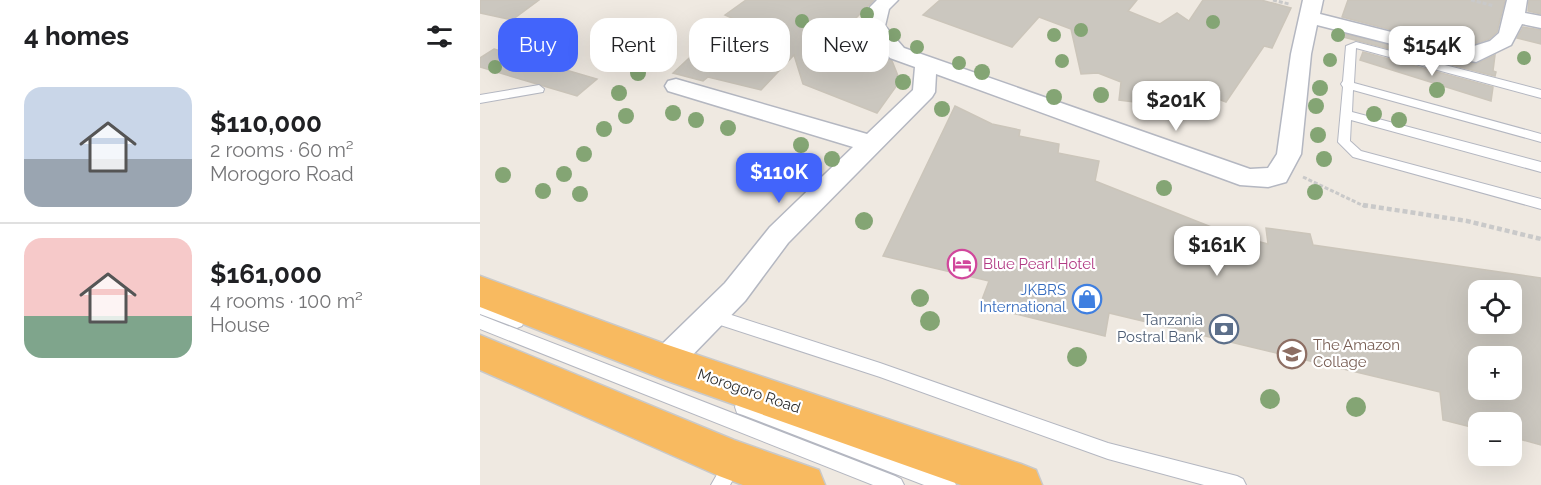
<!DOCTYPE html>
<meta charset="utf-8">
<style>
body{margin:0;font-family:Raleway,sans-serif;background:#f6f6f6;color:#202124;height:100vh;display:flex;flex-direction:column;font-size:22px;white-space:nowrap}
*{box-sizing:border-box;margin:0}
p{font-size:20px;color:#757577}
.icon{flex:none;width:33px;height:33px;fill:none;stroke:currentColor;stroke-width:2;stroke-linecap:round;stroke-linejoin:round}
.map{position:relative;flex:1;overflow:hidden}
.details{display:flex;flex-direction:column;background:#fff;width:480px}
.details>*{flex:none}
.hud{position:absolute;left:18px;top:18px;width:570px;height:54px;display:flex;gap:12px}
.controls{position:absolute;left:988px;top:280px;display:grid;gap:12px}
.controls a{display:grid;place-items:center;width:54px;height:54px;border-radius:12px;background:#fff;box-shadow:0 6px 24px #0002;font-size:30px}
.price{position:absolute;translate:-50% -51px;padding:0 14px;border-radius:12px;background:#fff;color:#222;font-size:20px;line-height:39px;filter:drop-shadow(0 2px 3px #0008)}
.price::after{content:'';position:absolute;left:50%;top:36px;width:18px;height:14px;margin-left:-9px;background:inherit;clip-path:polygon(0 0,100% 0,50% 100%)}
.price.active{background:#4264fb;color:#fff}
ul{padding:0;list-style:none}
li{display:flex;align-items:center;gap:18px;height:150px;padding:0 24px}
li+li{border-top:2px solid #e0e0e0}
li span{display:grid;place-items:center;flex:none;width:168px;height:120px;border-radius:18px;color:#555}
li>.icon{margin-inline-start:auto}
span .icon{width:72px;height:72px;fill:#fffc;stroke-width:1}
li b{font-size:26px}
h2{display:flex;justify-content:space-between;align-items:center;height:72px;padding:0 24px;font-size:26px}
.tag{padding:0 21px;border-radius:18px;background:#fff;box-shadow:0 6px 24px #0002;font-size:21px;line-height:54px}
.tag.active{background:#4264fb;color:#fff}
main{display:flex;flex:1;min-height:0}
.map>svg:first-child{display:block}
.building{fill:#cbc7bf;stroke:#cbc5ba;stroke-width:1.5;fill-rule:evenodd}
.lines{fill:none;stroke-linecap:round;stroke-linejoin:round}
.service-casing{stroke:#b4b7c1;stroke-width:2}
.minor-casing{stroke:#b4b7c1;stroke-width:3}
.trunk-casing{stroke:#c9c9c9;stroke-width:3}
.path-far1{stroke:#c9c9c9;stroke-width:3;stroke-dasharray:4 2;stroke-linecap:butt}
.path{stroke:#c9c9c9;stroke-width:4.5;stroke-dasharray:5 3;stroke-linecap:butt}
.service{fill:#fff;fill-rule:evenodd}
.minor{fill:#fff;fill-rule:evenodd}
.trunk{fill:#f8ba60;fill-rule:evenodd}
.tree{fill:#84a574}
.labels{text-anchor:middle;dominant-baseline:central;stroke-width:4.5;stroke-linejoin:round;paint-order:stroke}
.hotel-label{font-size:15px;fill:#b23c85;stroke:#fff;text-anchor:start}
.shop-label{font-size:15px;fill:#366cbe;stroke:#fff;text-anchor:end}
.service-label{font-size:15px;fill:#4e5e75;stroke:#fff;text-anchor:end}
.education-label{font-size:15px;fill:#785e54;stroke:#fff;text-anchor:start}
.street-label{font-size:15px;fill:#2e2e2e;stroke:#fff}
</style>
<main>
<section class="details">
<h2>4 homes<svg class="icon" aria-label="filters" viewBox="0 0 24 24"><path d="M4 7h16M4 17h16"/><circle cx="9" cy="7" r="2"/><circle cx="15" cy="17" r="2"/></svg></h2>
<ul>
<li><span style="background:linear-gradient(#c9d6e8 60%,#9aa5b1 0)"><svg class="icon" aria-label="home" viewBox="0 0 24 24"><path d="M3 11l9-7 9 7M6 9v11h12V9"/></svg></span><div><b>$110,000</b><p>2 rooms · 60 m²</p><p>Morogoro Road</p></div></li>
<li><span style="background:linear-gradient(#f6c9c9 65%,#7fa58c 0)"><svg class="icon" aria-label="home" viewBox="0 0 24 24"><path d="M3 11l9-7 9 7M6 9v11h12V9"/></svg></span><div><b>$161,000</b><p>4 rooms · 100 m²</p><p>House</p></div></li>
</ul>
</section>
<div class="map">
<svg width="1061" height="485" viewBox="0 0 1061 485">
<rect width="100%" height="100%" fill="#efe9e1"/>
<path class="building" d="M0,0H59L32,20L0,13Z
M266,0H394L367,27L392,39L412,61L420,81L397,113L323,84L314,55L281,90L228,77L223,81L193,73L252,18L245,15Z
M460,0H657L648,11L680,24L697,13L709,21L723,0H781L811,8L792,48L784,46L746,102L697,83L694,107L639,100L641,82L618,73L601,74L591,29L559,17L532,47L443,15Z
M868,0H1025L1017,32L1009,39L991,45L939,37L862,17Z
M1049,0H1061V14L1048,11Z
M1043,27L1061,30V44L1037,38Z
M856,32L996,64L1015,55L1013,71L1016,72L1015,76L875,40L855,35Z
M14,49L117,79L97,96L0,67V58Z
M883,52L1013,87L1011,101L880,60Z
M475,106L512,124L540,130L539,136L579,144L578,153L619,161L615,181L749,234L788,244L786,228L830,234L833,245L1061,278V445L1032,437V423H999V429L963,420L960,392L629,313L625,336L500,305L509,281L403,256ZM999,291H1032V324H999ZM999,357H1032V390H999Z"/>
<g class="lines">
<g class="service-casing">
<path id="service" d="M876,42L1061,90V98L876,48L874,83L1061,134V142L873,90L872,112L1061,162V172L871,120L870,141L881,151L1061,199V209L873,157L858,142L863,87L861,84L863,81L866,46Z
M59,85L64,89L63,92L0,103V95Z
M0,301L42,316L44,321L42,326L37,328L0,314Z
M233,309L400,363L628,443L757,476L763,479L766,485H724L628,459L400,377L228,321L226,316L228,311Z
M0,315L415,476L421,479L424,485H393L0,329Z
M263,399L467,476L473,479L476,485H444L263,415L257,413L255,407L257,401Z
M253,454L259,457L262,463L250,485H231L247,457Z"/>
</g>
<g class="minor-casing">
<path id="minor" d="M397,0H418L409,9L405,26L424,48L770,169L788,168L797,154L811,54L823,0H843L840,14L939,39L991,47L1010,41L1019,33L1027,0H1047L1045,13L1061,16V28L1042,24L1031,45L996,62L939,51L837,25L831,54L821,154L806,182L788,187L760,185L456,74L455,92L452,97L308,243L265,301L196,372L185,376L174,372L170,362L174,352L245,283L290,227L373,147L188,91L185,86L188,81L196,79L387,134L433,90L435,67L410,58L385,27L390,7Z"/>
</g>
<g class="trunk-casing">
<path id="trunk" d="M0,276L185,344L541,464L556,470L562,485H481L185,380L0,307Z
M0,335L254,440L339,470L345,485H263L239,476L0,370Z"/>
</g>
<path class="path-far1" d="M793,0L809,4
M991,0L1014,6
M823,177L886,207"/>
<path class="path" d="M883,205L987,221L1061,239"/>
<use href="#service" class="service"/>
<use href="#minor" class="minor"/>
<use href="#trunk" class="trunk"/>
</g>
<g class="tree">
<circle cx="387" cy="14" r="7"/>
<circle cx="322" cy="21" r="7"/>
<circle cx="733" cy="22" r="7"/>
<circle cx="45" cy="26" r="7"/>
<circle cx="601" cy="30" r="7"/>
<circle cx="414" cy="35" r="7"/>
<circle cx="574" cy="35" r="7"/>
<circle cx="858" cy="35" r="7"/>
<circle cx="349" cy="36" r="7"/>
<circle cx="394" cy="46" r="7"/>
<circle cx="437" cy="47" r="7"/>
<circle cx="189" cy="51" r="7"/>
<circle cx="66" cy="55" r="7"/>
<circle cx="1044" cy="58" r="7"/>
<circle cx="850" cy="60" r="7"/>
<circle cx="582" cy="61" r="7"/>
<circle cx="479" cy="63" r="7"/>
<circle cx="15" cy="67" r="7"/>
<circle cx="502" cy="72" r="8"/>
<circle cx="158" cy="73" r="8"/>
<circle cx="423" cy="82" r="8"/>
<circle cx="840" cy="88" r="8"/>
<circle cx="957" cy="90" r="8"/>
<circle cx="139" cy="93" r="8"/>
<circle cx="621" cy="95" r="8"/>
<circle cx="574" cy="97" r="8"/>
<circle cx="836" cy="106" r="8"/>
<circle cx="462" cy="109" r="8"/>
<circle cx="193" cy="113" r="8"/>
<circle cx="894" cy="114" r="8"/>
<circle cx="146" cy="116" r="8"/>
<circle cx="216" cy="120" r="8"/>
<circle cx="919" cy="120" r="8"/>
<circle cx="248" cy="128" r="8"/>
<circle cx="124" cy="129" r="8"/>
<circle cx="838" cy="135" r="8"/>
<circle cx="321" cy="145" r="8"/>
<circle cx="104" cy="154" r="8"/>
<circle cx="352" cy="159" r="8"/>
<circle cx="844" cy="159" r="8"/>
<circle cx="84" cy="174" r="8"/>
<circle cx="23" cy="175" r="8"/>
<circle cx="333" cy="180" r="8"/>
<circle cx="684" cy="188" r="8"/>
<circle cx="63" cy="191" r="8"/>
<circle cx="835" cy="192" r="8"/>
<circle cx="100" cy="194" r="8"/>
<circle cx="384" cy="221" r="9"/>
<circle cx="440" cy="298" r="9"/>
<circle cx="450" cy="321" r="10"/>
<circle cx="597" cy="357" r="10"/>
<circle cx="790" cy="399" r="10"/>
<circle cx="876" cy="407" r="10"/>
</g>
<defs>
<g id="hotel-ring" transform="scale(1.5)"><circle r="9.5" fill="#fff" stroke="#d1479c" stroke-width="1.5"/><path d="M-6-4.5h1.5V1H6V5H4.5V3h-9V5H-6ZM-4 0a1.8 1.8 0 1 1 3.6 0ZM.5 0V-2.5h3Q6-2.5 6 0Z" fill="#d1479c"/></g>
<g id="shop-ring" transform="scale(1.5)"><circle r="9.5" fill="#fff" stroke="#3f7fe0" stroke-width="1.5"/><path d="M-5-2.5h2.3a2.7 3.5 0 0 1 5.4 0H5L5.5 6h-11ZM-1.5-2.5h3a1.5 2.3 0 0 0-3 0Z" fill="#3f7fe0"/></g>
<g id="bank-ring" transform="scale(1.5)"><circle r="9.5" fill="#fff" stroke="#5c6f8a" stroke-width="1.5"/><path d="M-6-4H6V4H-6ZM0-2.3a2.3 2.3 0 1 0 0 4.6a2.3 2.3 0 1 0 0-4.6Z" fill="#5c6f8a"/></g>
<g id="university-ring" transform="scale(1.5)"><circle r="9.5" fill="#fff" stroke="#8d6e63" stroke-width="1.5"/><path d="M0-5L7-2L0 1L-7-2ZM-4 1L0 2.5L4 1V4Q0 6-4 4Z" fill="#8d6e63"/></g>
</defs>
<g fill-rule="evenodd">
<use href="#hotel-ring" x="482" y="264"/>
<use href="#shop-ring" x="607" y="299"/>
<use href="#bank-ring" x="744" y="329"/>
<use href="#university-ring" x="812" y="354"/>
</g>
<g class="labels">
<g class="hotel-label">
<text x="503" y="264">Blue Pearl Hotel</text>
</g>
<g class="shop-label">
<text x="586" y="290">JKBRS<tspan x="586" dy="17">International</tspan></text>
</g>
<g class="service-label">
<text x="723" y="320">Tanzania<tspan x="723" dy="17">Postral Bank</tspan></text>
</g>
<g class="education-label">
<text x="833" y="345">The Amazon<tspan x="833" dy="17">Collage</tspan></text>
</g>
<g class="street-label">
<text transform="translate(269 391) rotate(19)">Morogoro Road</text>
</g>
</g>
</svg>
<div class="controls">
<a><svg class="icon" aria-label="locate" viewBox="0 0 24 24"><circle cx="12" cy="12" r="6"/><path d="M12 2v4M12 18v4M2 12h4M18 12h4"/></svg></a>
<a>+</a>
<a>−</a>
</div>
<b class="price" style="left:952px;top:77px">$154K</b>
<b class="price" style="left:696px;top:132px">$201K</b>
<b class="price active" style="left:299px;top:204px">$110K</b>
<b class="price" style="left:737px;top:277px">$161K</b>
<div class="hud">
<a class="tag active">Buy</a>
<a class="tag">Rent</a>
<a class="tag">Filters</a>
<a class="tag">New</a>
</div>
</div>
</main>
